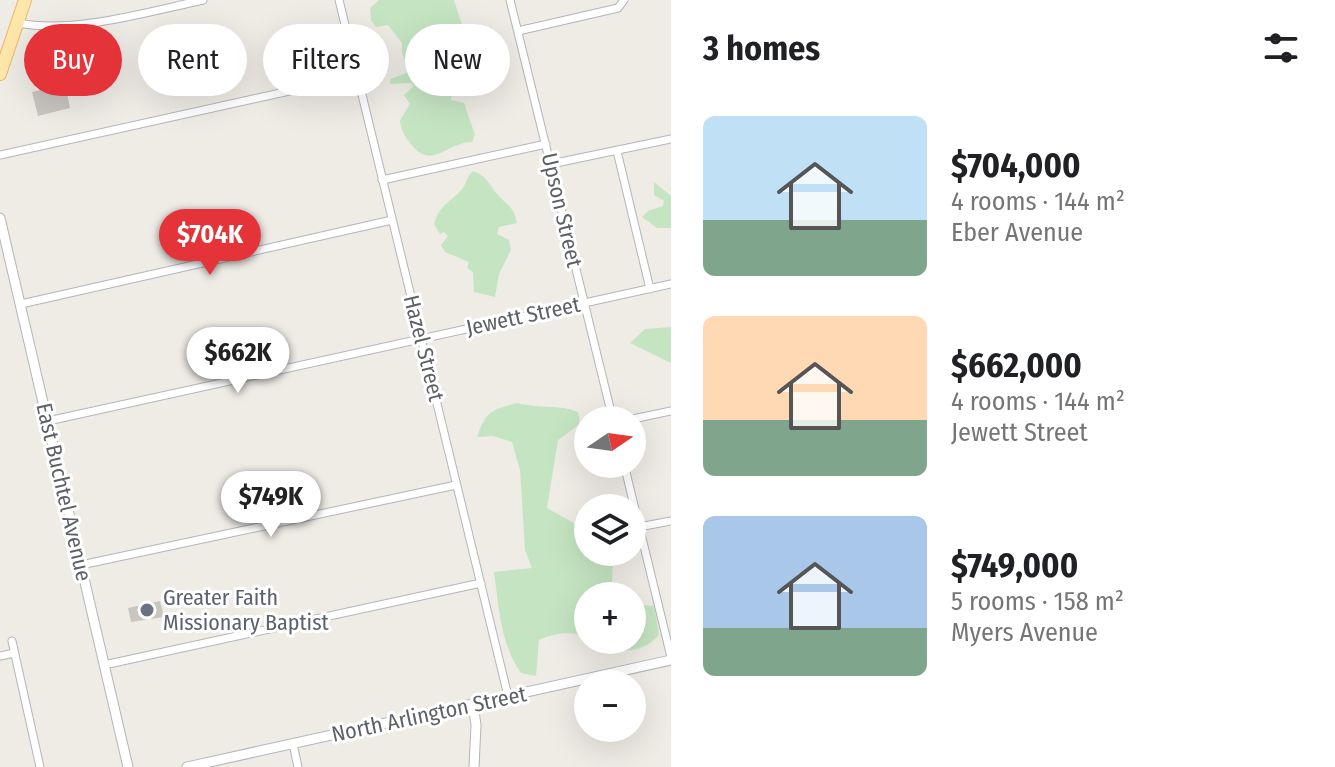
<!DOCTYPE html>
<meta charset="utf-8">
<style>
body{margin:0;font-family:"Fira Sans Condensed",sans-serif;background:#f2f2f2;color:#202124;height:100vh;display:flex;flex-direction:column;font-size:30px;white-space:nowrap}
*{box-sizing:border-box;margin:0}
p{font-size:26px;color:#757577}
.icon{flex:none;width:44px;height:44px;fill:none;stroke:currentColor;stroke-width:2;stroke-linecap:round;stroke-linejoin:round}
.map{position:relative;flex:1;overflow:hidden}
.panel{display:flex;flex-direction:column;background:#fff;width:664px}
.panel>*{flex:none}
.banner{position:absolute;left:24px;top:24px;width:526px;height:72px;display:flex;gap:16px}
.needle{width:52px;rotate:77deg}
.fabs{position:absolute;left:574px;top:406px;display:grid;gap:16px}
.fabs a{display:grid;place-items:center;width:72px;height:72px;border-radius:50%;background:#fff;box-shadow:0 8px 32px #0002;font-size:40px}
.price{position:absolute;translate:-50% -68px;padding:0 18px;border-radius:28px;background:#fff;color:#222;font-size:26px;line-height:52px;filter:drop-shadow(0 2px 4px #0008)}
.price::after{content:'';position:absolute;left:50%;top:48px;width:24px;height:18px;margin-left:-12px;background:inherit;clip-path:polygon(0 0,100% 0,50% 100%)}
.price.current{background:#e53439;color:#fff}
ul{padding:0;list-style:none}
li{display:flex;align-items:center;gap:24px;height:200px;padding:0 32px}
li span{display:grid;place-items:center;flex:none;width:224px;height:160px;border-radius:12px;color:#555}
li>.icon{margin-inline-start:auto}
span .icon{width:96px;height:96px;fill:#fffc;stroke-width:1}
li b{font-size:34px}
h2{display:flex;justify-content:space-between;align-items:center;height:96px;padding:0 32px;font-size:34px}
.pill{padding:0 28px;border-radius:36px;background:#fff;box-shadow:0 8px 32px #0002;font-size:28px;line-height:72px}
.pill.current{background:#e53439;color:#fff}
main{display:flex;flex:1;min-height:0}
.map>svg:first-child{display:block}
.green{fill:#c5e5c2}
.building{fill:#c9c6c1}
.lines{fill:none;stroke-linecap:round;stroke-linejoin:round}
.minor-casing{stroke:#b2b6b9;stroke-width:9}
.tertiary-casing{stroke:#b2b6b9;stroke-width:11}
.primary-casing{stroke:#eeb75e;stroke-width:14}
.minor{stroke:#fff;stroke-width:7}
.tertiary{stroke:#fff;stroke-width:9}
.primary{stroke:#fde7ab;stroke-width:12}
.worship-dot{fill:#6b7280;stroke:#fff;stroke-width:3}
.labels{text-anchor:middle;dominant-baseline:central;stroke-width:6;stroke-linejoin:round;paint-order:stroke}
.street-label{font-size:22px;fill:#5c6165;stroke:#fff}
.worship-label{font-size:22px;fill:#5b616d;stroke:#fff;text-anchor:start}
</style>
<main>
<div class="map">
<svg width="671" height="767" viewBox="0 0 671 767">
<rect width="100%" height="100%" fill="#efebe5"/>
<path class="green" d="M379,0H454L464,31L457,38L455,49L472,73L467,81L460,74L454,77L451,100L464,103L475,135L472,142C446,142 432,172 410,143C404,135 401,130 400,120L410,104L404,95L413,87L412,83L390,84V79L406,73L408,69L402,53V43L388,25L376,27L371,20L370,8Z
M473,171C489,177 488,185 500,197C509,207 514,207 517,223L499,227L497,234L509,240L511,250L499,274L495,297L474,292L473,272L467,268L469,262L445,252L441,245L448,236L444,232L440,234L434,224C441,202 451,203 463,188C467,182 467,176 473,171Z
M654,182L671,196V228H657L642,217L648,211L663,206L664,201L654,195Z
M671,327V363L630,343L645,329Z
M517,403C539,409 558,404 578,412L580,424L558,440L547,508L588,531V552H613L612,585L587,596L588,638C573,630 554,633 539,640L536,676L521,673C500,644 499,606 494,572L532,568L525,550L520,470L512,442L493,436L477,437C486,411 491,410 517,403Z
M632,604L654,606L659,635C640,656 616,653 593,640H632Z"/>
<path class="building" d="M70,83L72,92L67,93L70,108L38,116L32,92Z
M160,601L164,617L131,622L128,608Z"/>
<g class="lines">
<g class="minor-casing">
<path id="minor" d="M339,0L508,696
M510,0L613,420
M18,23C74,34 147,12 203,0
M518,31L618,8L624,0
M617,151L650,289
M0,155L357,76
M551,164L671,139
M382,180L546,144
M21,304L392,220
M628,420L671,411
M48,421L671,284
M624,464L671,657
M639,527L671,521
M81,565L456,485
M12,641L40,767
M0,656L14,653
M104,665L481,583
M293,744L298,767"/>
</g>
<g class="tertiary-casing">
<path id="tertiary" d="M0,218L128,767
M473,704L476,725L474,767
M187,767L671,660"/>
</g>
<g class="primary-casing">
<path id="primary" d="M0,74L25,0"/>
</g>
<use href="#minor" class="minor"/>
<use href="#tertiary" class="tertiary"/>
<use href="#primary" class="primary"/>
</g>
<circle class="worship-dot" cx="147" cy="610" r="8"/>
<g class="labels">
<g class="street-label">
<text transform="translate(562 210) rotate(77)">Upson Street</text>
<text transform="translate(523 316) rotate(-12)">Jewett Street</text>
<text transform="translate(424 348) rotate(76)">Hazel Street</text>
<text transform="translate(64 492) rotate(77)">East Buchtel Avenue</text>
<text transform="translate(429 714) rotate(-12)">North Arlington Street</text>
</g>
<g class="worship-label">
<text x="163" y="597">Greater Faith<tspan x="163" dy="25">Missionary Baptist</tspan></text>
</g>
</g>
</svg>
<div class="fabs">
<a><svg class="needle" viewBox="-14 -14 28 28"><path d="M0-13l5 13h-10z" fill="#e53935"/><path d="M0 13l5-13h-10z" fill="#757577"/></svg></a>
<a><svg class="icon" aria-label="layers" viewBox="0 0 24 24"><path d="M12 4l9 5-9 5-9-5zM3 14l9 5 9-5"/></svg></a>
<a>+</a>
<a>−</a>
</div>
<b class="price current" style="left:210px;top:277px">$704K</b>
<b class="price" style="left:238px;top:395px">$662K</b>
<b class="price" style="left:271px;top:539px">$749K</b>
<div class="banner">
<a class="pill current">Buy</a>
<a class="pill">Rent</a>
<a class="pill">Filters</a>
<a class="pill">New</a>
</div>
</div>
<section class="panel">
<h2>3 homes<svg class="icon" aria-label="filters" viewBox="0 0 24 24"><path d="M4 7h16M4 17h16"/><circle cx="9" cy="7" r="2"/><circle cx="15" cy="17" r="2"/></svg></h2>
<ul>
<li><span style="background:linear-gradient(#bfe0f5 65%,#7fa58c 0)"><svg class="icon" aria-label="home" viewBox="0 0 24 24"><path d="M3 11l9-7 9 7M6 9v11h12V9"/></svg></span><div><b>$704,000</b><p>4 rooms · 144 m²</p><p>Eber Avenue</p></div></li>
<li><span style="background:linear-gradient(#ffd9b3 65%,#7fa58c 0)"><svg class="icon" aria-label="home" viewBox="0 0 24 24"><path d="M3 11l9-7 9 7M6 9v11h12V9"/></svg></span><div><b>$662,000</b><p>4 rooms · 144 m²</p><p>Jewett Street</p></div></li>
<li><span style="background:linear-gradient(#a9c7e8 70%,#7fa58c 0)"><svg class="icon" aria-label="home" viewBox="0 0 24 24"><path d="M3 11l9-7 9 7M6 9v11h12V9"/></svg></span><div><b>$749,000</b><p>5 rooms · 158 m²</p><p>Myers Avenue</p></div></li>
</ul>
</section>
</main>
